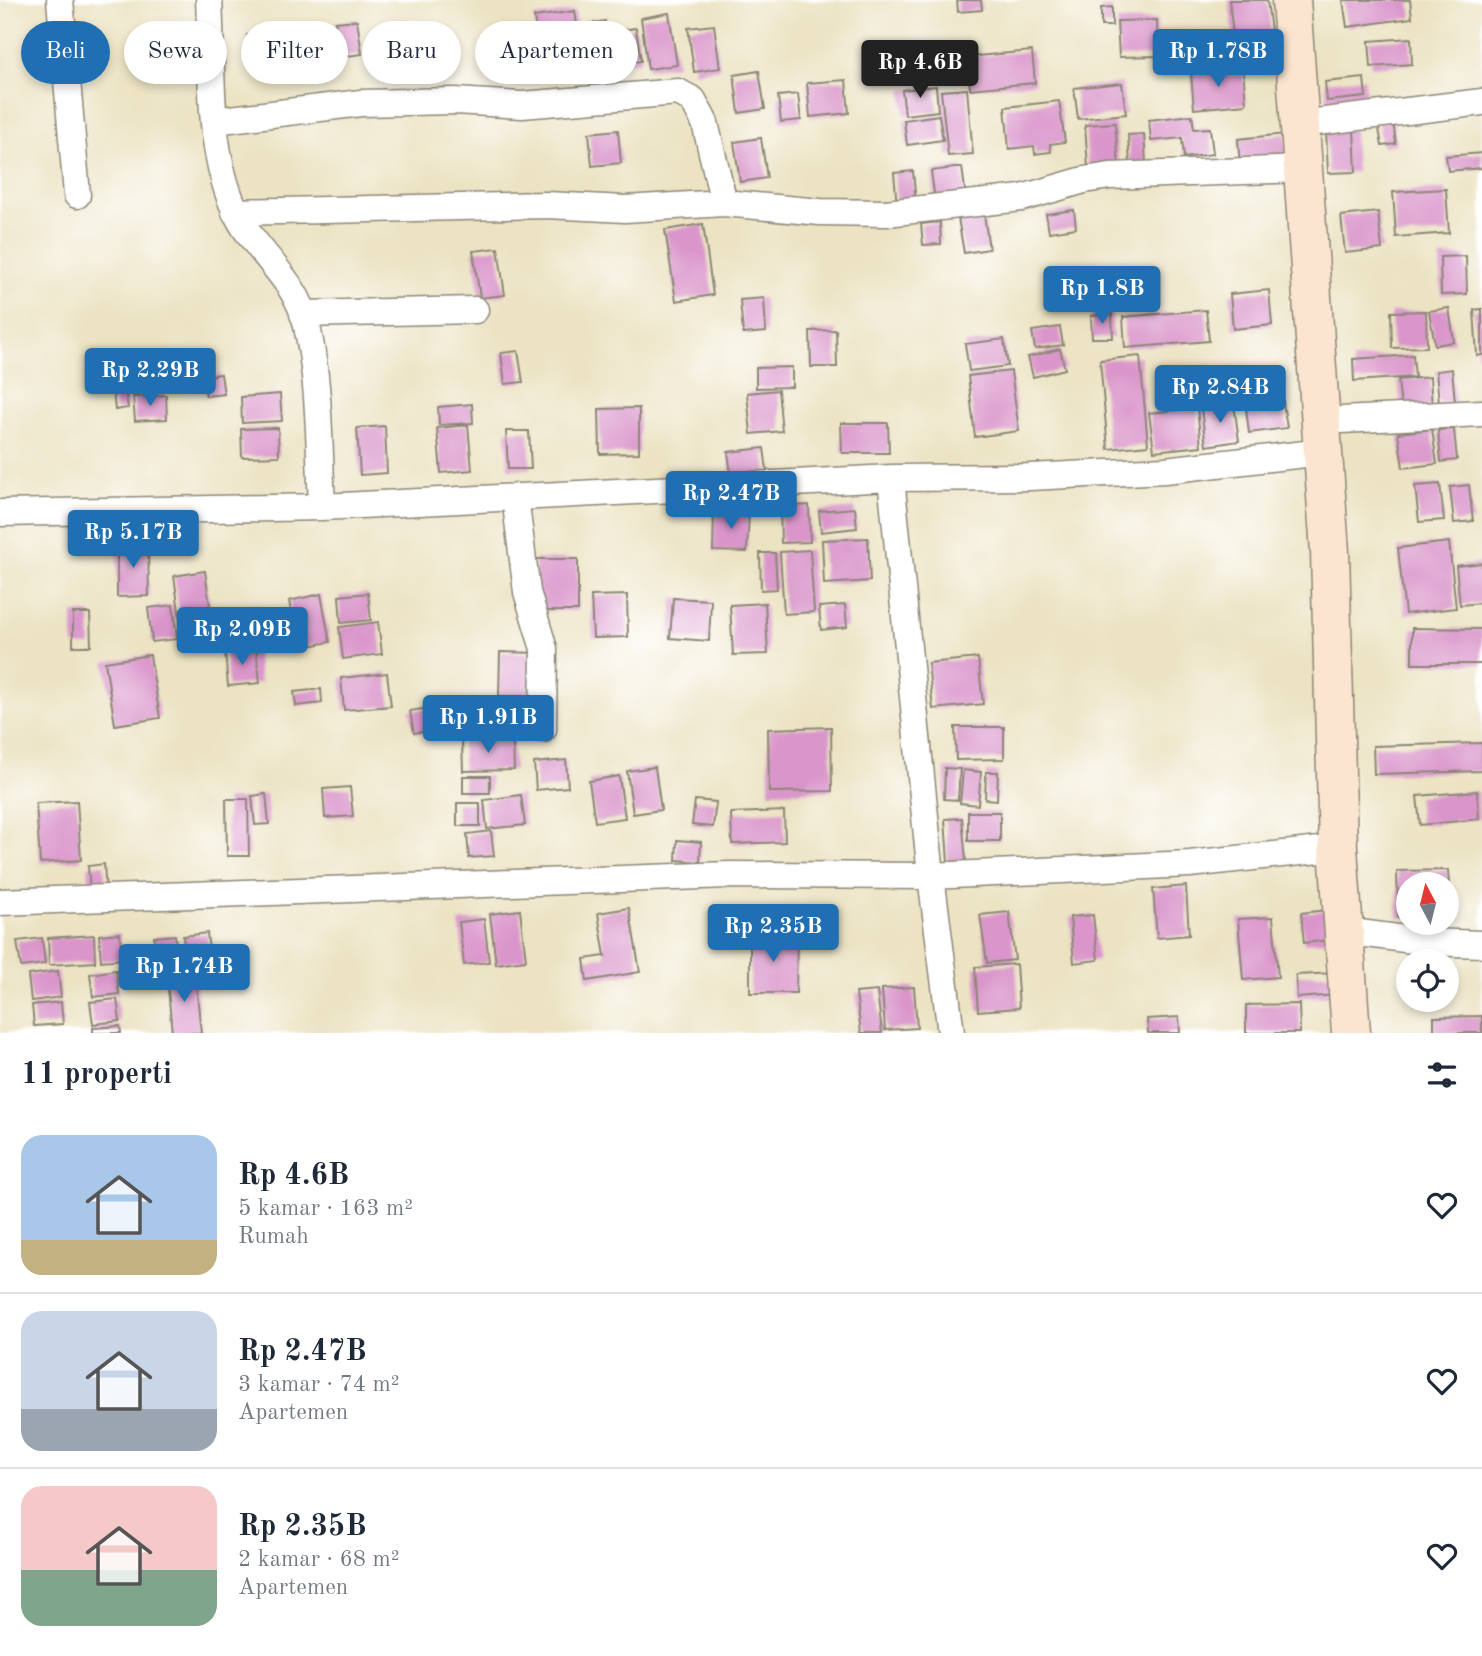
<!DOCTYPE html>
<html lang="id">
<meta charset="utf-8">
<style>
body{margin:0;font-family:"Old Standard TT",serif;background:#f2f2f3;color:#1f2937;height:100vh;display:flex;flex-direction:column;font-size:26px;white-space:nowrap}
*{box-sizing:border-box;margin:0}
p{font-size:23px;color:#747a83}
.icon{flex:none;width:38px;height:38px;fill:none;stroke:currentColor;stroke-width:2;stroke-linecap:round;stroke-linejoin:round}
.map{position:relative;height:1033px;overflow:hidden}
.sheet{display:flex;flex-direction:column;background:#fff;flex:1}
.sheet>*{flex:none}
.hud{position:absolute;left:21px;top:21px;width:700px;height:63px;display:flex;gap:14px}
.needle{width:46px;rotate:353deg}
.buttons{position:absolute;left:1396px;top:872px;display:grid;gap:14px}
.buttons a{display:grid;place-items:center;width:63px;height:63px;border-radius:50%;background:#fff;box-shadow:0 4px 10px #0003;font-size:35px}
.price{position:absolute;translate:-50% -60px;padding:0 16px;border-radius:7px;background:#1f6fb2;color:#fff;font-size:23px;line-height:46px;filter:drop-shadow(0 2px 4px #0008)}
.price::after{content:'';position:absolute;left:50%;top:42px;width:21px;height:16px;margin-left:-10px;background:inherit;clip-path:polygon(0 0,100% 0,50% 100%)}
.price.on{background:#222;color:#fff}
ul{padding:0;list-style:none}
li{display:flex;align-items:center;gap:21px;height:175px;padding:0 21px}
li+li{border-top:2px solid #e0e1e3}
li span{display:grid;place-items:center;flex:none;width:196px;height:140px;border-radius:21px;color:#555}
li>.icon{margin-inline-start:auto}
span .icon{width:84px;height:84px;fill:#fffc;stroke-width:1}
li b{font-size:30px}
h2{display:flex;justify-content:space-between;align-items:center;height:84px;padding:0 21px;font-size:30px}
.chip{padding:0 24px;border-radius:32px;background:#fff;box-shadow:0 4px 10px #0003;font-size:24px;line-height:63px}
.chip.on{background:#1f6fb2;color:#fff}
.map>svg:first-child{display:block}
.building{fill:#da96cb}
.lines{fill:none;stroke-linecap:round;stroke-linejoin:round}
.minor-casing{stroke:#8c8777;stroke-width:29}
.secondary-casing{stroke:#8c8777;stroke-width:41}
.minor{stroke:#fff;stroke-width:26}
.secondary{stroke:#fce5d0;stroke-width:38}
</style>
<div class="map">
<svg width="1482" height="1033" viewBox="0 0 1482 1033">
<rect width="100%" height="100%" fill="#fff"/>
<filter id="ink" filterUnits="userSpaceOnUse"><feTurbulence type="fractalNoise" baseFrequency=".0143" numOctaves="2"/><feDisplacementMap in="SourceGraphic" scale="14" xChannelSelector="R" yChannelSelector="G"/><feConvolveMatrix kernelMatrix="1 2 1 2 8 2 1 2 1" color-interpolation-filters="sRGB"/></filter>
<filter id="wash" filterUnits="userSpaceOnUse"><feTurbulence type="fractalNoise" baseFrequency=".00686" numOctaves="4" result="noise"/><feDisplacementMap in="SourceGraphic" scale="28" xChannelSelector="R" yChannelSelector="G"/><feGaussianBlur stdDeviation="1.57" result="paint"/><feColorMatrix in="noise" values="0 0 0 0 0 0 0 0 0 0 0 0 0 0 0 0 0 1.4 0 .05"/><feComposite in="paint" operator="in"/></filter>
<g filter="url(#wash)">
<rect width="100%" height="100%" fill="#ece3c3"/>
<g id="blocks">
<path class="building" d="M957,0H981L982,10L958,12Z
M1229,0H1267L1272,39L1234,43Z
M1343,0H1410L1412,18L1347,27Z
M1112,7V26H1101V8Z
M575,11L584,73L543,79L534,17Z
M669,13L677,65L648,69L641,18Z
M357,20L362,54L340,57L335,22Z
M1157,20L1158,56L1119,57L1117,21Z
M605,21L611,64L588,68L582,25Z
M330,25L335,56L309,59L306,28Z
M714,25L720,68L694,72L688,28Z
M300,28L305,61L282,64L277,31Z
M636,28L641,61L620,64L615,31Z
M270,32L275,63L251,66L247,35Z
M1411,38L1412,64L1371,67L1369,41Z
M1032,51L1035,83L970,89L967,57Z
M1243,69L1246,104L1194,109L1191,73Z
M759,71L765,109L739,113L734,75Z
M1364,78L1366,97L1327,101L1325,82Z
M846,80L849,113L810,117L807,83Z
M1122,83L1126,114L1078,119L1074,88Z
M936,86L938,111L905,115L902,90Z
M967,89L973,154L948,156L941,91Z
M798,94L801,120L781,122L778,96Z
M1059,101L1065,142L1050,144L1051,152L1035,154L1034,146L1009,149L1005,107Z
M939,115L943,140L907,145L904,120Z
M1192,115L1194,129L1210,128L1213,154L1184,158L1182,138L1151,141L1149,120Z
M1393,120L1396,144L1382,146L1378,123Z
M1115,123L1119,165L1088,168L1085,125Z
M1354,129L1356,172L1328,173L1326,131Z
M618,130L621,163L592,166L589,133Z
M1144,134L1146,163L1130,164L1128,135Z
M1285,134L1288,162L1240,166L1238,139Z
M761,138L767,178L740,182L734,142Z
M1482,153V168L1448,171L1446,156Z
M962,167L966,197L935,201L931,171Z
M913,171L916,204L897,206L894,173Z
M1446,189L1449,233L1396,237L1393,192Z
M1074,210L1076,228L1049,232L1046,214Z
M1378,212L1382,249L1345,253L1341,216Z
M984,214L989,249L964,253L958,218Z
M940,222L941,244L923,245L921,224Z
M703,224L713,295L676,301L665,230Z
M498,248L505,295L480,298L473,251Z
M1466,256L1467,294L1441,295L1440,257Z
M1079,269L1085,306L1059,310L1053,272Z
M1269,290L1272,325L1233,329L1230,294Z
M764,298L766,332L743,334L740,300Z
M1449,308L1454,342L1435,345L1429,311Z
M1482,309V355L1477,356L1474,310Z
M1206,310L1209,341L1125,348L1123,317Z
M1426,311L1427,347L1392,348L1391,312Z
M1112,314L1113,338H1092L1091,316Z
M1060,327L1063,345L1035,349L1032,331Z
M836,330L837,367H811L810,331Z
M1004,339L1008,366L969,371L965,344Z
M1060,349L1065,369L1033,377L1028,357Z
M518,351L523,382L505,384L501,353Z
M1413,355L1415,377L1354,381L1353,359Z
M1140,356L1148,445L1108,449L1100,360Z
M792,367V387L756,388V368Z
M1452,369L1455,402L1439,403L1436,371Z
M1011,371L1019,431L975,437L968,376Z
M221,374L224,394L206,396L203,377Z
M1430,377L1432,407L1401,409L1398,380Z
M125,389L128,408L115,410L113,391Z
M778,390L782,431L751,434L747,393Z
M280,394L282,421L242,423L241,397Z
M166,395L167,419L135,421L133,397Z
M1282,396L1287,428L1249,433L1245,400Z
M472,404L473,423L439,425L438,407Z
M1234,404L1239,441L1206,446L1201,409Z
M639,408V453L600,454L599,409Z
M1197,408L1201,446L1154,451L1149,413Z
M841,423H888L889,453H842Z
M468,425L472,470L441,473L437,428Z
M385,426L387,473L360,475L357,428Z
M278,428L279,456L242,457L241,429Z
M1432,429L1437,464L1403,468L1398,433Z
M1454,429L1457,460L1441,462L1438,430Z
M506,431H529L531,469H508Z
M764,448L768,478L732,482L728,452Z
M1440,484L1444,520L1419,522L1415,486Z
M1469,485L1473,521L1454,523L1450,487Z
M809,505L810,542L781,543L780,507Z
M855,508L857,528L821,532L819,511Z
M714,511L749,512L747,552L713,551Z
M868,538L870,581L824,584L822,540Z
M1449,542L1456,608L1405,614L1398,548Z
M117,544H148L149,596L117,597Z
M810,550L814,612L784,614L780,552Z
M760,553H775L777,589L761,590Z
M535,559H578V611H535Z
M1482,563V603L1460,605L1456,566Z
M205,571L215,641L184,646L174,576Z
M368,593L371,620L341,623L339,596Z
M321,594L330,642L298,648L289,601Z
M627,595L628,637L593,638L591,596Z
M673,598L711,600L709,641L670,638Z
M765,603L768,654L733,655L730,605Z
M173,605L177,639L152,642L148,608Z
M845,605L847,627L821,630L819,607Z
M73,613H90L91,646H73Z
M270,615L273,641L234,646L231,620Z
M378,622L382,654L343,659L339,627Z
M1412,628L1482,629V664H1412Z
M256,647L260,683L228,686L225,651Z
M500,652L541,653L539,697L499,696Z
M150,655L160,718L115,725L105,662Z
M978,658L983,704L933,709L928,663Z
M387,673L391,706L344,710L341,678Z
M321,689L322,703L296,706L294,692Z
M435,707L438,730L414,733L410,711Z
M493,707H520L521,732L494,733Z
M831,727L832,791L769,792L768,729Z
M955,727H1004V759L956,760Z
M462,739H513L514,770L463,771Z
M1482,743V771L1374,774L1373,746Z
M566,760L568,787L536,790L534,763Z
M655,767L661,810L633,814L627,771Z
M945,768L960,769L958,800L944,799Z
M963,770L981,772L978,805L960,803Z
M986,772H998L997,800L985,799Z
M463,776H490V793H463Z
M619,776L625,818L595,822L589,781Z
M350,787L353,816L325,818L323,789Z
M1477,791L1479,819L1420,825L1417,796Z
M266,794L269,824L255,825L252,796Z
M521,795L525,825L487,829L484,800Z
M226,799H248L249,856H227Z
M695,800L716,802L713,827L692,825Z
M77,801L81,860L40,863L36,803Z
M457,803H480V826H457Z
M784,811L785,842L732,844L731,813Z
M968,812H1000V841H968Z
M962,818L966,861L948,862L945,819Z
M491,831L494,856L469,858L467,834Z
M677,840L701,842L700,862L676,860Z
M104,864L106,892L90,893L88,866Z
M1448,870L1449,884H1409V917L1398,918L1397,871Z
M1186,886L1189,935L1157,938L1153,889Z
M629,908L640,972L587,981L584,959L605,956L598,913Z
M1336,909L1340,939L1304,943L1301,913Z
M520,910L526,960L496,964L490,914Z
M1009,912L1015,960L987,963L980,915Z
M1093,915L1098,960L1074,963L1070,917Z
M1273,917L1278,977L1243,980L1238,919Z
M484,919L489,962L464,965L459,922Z
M120,933L123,959L101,961L99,935Z
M207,933L210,960L186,963L183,936Z
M94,935L95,962L49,965L48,938Z
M175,935L178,962L157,964L154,937Z
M750,935H797L796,993H750Z
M42,938L45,964L21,967L17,941Z
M1016,964L1019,1008L978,1011L975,967Z
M116,970L119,994L93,997L90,974Z
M58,971L61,997L31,1001L28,975Z
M1336,973L1337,995L1297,998L1296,975Z
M195,974L201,1033H172L167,977Z
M914,987L917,1028L885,1030L882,989Z
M877,991L882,1033H861L856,993Z
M117,999L120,1021L93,1024L90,1002Z
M61,1002L63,1024L34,1026L32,1005Z
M1299,1004L1300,1033H1246V1005Z
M1482,1016V1033H1434V1017Z
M1179,1017L1180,1033H1148L1147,1019Z
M120,1026L121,1033H93V1028Z"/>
</g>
</g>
<g filter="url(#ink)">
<use href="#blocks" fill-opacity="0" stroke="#8c8777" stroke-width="2"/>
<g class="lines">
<g class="minor-casing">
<path id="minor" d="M60,0L77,195
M209,0C213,69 206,145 235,210C252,249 296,279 306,322C320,381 319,446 322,507
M214,121L361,103L455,101L522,105L678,92L693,100L705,123L724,203
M1300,124L1482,102
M235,212L547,205L625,209L724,203L820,212L886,213L1022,198L1084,180L1110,176L1302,169
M303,314L475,310
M1321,421L1482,413
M891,478L931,876L951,1033
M515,497L527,592L544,649L543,729
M0,513L322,507L891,478L1030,477L1165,470L1323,452
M0,902L729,875L931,876L1190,864L1338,848
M1344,931L1428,942L1482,944"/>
</g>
<g class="secondary-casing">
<path id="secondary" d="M1291,0L1330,552L1338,848L1351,1033"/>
</g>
<use href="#minor" class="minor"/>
<use href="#secondary" class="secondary"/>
</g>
</g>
</svg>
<div class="buttons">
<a><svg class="needle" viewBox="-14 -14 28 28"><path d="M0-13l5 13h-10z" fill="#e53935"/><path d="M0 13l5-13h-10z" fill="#747a83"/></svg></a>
<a><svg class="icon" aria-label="locate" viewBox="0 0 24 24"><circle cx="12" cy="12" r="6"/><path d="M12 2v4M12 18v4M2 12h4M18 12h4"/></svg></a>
</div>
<b class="price" style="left:1218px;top:89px">Rp 1.78B</b>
<b class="price on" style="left:920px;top:100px">Rp 4.6B</b>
<b class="price" style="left:1102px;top:326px">Rp 1.8B</b>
<b class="price" style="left:150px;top:408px">Rp 2.29B</b>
<b class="price" style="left:1220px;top:425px">Rp 2.84B</b>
<b class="price" style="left:731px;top:531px">Rp 2.47B</b>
<b class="price" style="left:133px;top:570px">Rp 5.17B</b>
<b class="price" style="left:242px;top:667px">Rp 2.09B</b>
<b class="price" style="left:488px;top:755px">Rp 1.91B</b>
<b class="price" style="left:773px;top:964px">Rp 2.35B</b>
<b class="price" style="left:184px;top:1004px">Rp 1.74B</b>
<div class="hud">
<a class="chip on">Beli</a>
<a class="chip">Sewa</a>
<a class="chip">Filter</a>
<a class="chip">Baru</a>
<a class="chip">Apartemen</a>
</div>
</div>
<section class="sheet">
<h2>11 properti<svg class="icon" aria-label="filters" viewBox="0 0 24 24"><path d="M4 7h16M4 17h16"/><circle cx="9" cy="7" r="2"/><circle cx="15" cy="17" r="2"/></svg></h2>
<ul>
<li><span style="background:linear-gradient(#a9c7e8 75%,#c2b280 0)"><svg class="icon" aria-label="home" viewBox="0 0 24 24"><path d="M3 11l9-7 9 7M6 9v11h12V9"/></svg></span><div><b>Rp 4.6B</b><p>5 kamar · 163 m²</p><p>Rumah</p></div><svg class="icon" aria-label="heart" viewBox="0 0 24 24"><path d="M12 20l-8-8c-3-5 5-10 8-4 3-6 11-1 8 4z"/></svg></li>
<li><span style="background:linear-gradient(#c9d6e8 70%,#9aa5b1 0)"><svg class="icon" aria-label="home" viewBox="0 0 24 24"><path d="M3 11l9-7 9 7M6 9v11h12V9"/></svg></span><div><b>Rp 2.47B</b><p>3 kamar · 74 m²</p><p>Apartemen</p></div><svg class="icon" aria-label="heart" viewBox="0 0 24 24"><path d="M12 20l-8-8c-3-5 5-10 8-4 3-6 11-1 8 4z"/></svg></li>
<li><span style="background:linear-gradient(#f6c9c9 60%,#7fa58c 0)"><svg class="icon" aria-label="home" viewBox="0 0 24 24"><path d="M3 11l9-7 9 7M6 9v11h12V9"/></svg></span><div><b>Rp 2.35B</b><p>2 kamar · 68 m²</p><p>Apartemen</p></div><svg class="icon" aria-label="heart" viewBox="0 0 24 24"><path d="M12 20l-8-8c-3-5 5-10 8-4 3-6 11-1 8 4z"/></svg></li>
</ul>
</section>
